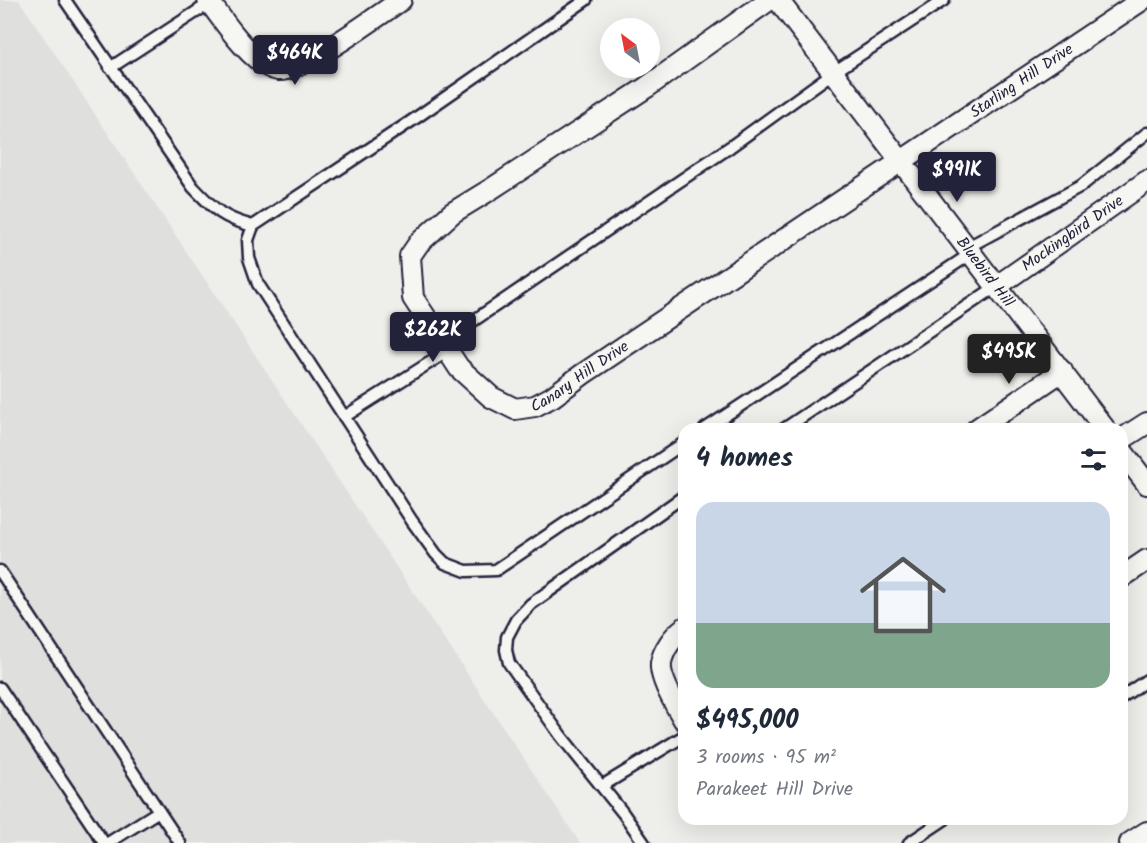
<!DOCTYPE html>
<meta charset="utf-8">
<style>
body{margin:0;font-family:Kalam,sans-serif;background:#f2f2f3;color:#1f2937;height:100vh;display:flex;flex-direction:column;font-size:22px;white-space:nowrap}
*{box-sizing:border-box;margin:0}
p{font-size:20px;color:#747a83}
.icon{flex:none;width:33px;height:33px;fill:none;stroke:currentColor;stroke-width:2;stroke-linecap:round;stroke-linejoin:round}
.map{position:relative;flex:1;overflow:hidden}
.details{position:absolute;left:678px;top:423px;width:450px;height:402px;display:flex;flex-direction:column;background:#fff;border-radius:18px;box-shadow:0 6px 24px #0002}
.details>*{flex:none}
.needle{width:39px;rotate:328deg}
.controls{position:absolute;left:600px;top:18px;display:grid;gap:12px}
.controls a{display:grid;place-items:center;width:60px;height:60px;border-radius:50%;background:#fff;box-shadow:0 6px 24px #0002;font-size:30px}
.price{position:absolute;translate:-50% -51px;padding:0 14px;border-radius:6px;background:#22223b;color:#fff;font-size:20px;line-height:39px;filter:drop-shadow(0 2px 3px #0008)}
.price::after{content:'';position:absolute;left:50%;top:36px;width:18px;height:14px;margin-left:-9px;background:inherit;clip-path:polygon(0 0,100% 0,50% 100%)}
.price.on{background:#222;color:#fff}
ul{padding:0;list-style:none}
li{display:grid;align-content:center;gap:12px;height:318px;padding:0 18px}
li span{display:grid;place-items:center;height:186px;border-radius:18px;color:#555}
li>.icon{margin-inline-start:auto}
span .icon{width:108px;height:108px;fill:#fffc;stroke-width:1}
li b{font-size:26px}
h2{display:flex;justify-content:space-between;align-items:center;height:72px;padding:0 18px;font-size:26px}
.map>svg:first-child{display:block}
.built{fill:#dfdfde}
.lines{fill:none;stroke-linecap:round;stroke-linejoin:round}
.service-casing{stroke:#22223b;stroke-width:15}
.minor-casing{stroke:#22223b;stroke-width:24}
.service{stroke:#f6f6f2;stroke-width:10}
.minor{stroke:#f6f6f2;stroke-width:20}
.labels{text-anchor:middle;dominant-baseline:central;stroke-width:4.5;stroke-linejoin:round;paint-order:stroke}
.street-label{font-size:16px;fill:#22223b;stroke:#f6f6f2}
</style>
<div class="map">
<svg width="1147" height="843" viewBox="0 0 1147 843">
<rect width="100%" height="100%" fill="#eeeeeb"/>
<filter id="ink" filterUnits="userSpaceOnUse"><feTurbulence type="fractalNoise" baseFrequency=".0167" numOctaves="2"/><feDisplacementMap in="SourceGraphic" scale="12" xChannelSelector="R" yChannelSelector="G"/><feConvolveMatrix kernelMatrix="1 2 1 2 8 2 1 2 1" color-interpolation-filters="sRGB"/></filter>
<g filter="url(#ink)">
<path class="built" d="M0,0H19L580,843H0Z"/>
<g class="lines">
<g class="service-casing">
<path id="service" d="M65,0L193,187C215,210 222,218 253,226
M586,0L410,122L253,226L248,240L249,258L258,284L412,521L436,554L445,563L466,571L496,570L684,443
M110,68L213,1
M968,247L1081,186L1147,133
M442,342L730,147L834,72L944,0
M344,417L448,351
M705,429L972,253
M784,429L997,286
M0,571L180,843
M0,688L104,843
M1122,697L1147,680
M602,786L684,736
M108,843L159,811
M644,843L623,813L561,736L509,663L506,650L507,637L516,620L531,604L684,496
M909,843L945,819"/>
</g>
<g class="minor-casing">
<g id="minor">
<path d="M208,0C222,19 254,67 278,70C301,73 379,15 401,0"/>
<path id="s1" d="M769,0L647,87L488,191L452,213L419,243L410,256L413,298L459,368L491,397L515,409L535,406L552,397L583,374L1142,0"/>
<path id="s2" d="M778,0L1105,429"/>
<path id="s3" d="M997,286L1147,181"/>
<path d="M977,429L1062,371"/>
<path d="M1122,439L1147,423"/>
<path d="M1122,451L1147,484"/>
<path d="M1122,577L1147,560"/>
<path d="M684,628C674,635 663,650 661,663C659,678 677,708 684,720"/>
<path d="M1130,843L1147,832"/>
</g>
</g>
<use href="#service" class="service"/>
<use href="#minor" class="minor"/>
</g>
</g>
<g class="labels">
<g class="street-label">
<text stroke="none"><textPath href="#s1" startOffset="1244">Starling Hill Drive</textPath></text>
<text stroke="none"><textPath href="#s3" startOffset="92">Mockingbird Drive</textPath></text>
<text stroke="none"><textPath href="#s2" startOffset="342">Bluebird Hill</textPath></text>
<text stroke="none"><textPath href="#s1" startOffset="712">Canary Hill Drive</textPath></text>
</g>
</g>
</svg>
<div class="controls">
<a><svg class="needle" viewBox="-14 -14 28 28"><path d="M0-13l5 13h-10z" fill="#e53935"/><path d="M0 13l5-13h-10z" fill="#747a83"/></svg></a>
</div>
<b class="price" style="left:295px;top:86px">$464K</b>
<b class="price" style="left:957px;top:203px">$991K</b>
<b class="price" style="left:433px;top:363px">$262K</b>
<b class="price on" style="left:1009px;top:385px">$495K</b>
<section class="details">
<h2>4 homes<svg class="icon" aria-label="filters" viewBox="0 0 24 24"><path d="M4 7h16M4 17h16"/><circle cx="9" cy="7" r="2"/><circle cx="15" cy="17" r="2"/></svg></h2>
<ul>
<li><span style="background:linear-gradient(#c9d6e8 65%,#7fa58c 0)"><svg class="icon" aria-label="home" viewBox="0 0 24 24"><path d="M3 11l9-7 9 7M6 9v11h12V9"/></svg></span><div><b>$495,000</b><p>3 rooms · 95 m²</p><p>Parakeet Hill Drive</p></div></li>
</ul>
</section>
</div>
